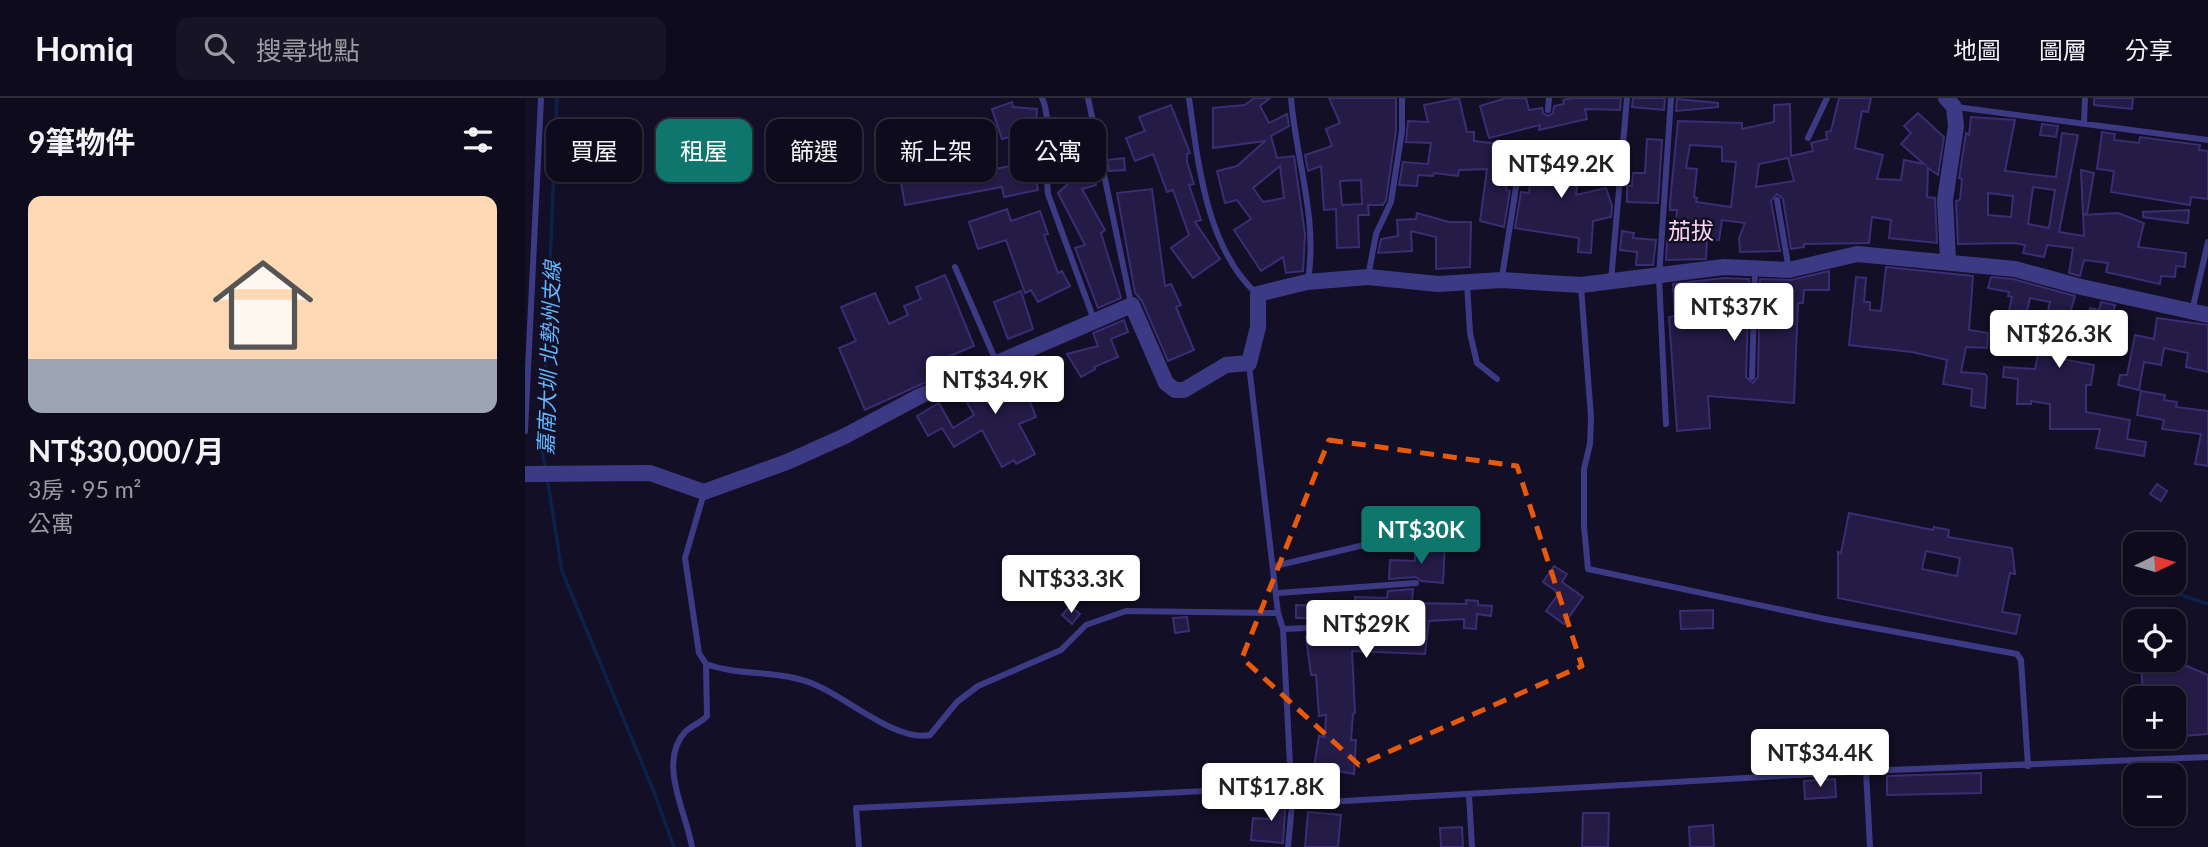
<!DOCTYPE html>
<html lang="zh-TW">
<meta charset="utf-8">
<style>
body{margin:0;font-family:Lato,"Noto Sans TC",sans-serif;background:#171425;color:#f1f3f6;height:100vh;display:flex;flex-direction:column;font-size:26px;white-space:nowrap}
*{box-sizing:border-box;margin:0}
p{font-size:23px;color:#9b9ba3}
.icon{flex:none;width:38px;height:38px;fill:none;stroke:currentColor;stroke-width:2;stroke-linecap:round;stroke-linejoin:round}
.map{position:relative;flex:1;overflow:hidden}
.sheet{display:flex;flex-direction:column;background:#0e0b1c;width:525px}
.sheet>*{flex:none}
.top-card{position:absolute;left:21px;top:21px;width:665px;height:63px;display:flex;gap:14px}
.needle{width:46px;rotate:85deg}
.tools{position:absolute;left:1598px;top:434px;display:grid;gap:14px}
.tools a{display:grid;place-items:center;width:63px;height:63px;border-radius:14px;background:#0e0b1c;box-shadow:0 2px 5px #0004,0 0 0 2px #2e2b3b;font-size:35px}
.price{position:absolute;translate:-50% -60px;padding:0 16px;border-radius:7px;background:#fff;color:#222;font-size:23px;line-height:46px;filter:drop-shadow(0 2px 4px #0008)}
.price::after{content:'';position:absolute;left:50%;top:42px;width:21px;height:16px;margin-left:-10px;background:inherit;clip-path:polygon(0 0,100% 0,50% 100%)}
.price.selected{background:#0f766e;color:#fff}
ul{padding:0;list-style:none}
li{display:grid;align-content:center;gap:14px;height:371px;padding:0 28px}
li span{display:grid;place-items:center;height:217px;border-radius:14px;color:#555}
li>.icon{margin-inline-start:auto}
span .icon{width:126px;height:126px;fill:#fffc;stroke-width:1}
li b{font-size:30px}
h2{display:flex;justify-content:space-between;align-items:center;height:84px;padding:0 28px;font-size:30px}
.pill{padding:0 24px;border-radius:14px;background:#0e0b1c;box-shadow:0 2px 5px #0004,0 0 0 2px #2e2b3b;font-size:24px;line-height:63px}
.pill.selected{background:#0f766e;color:#fff}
header{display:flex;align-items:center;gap:42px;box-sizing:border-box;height:98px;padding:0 35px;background:#0e0b1c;border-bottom:2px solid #2e2b3b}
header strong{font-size:33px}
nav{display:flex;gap:38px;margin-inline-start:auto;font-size:24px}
.search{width:490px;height:63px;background:#171425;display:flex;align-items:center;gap:18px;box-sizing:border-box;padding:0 24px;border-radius:14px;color:#9b9ba3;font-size:26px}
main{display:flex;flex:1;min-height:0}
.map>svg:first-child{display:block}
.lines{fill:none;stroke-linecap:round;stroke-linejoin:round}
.stream{stroke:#0c2248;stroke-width:3.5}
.building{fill:#241b47;stroke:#3b2d73;stroke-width:2;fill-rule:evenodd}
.service{stroke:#3d3a85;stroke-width:6}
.tertiary{stroke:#3d3a85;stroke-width:16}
.marked{fill:none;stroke:#e8590c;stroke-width:5;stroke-dasharray:14 9;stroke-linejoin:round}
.labels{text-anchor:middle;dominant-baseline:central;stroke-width:5;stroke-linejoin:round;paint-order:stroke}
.water-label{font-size:21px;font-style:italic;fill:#62b6ff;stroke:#130f26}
.quarter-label{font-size:23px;fill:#ffd6f0;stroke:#130f26}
</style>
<header>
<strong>Homiq</strong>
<div class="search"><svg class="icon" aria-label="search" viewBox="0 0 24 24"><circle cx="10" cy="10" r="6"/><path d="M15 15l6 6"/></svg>搜尋地點</div>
<nav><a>地圖</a><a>圖層</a><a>分享</a></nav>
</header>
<main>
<section class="sheet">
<h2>9筆物件<svg class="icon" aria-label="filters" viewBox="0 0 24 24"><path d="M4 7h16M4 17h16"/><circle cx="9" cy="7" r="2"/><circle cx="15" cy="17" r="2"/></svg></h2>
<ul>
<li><span style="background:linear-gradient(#ffd9b3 75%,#9aa5b1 0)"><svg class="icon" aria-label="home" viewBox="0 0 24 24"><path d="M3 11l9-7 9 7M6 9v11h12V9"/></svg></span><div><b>NT$30,000/月</b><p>3房 · 95 m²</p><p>公寓</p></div></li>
</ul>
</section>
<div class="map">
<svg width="1683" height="749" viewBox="0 0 1683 749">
<rect width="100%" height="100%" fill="#130f26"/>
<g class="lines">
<path class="stream" d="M21,372L17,353L32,0
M22,379L37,473L129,694L149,749
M1645,493L1683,506"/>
</g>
<path class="building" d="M729,0H745L735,8L744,25L762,16L764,28L746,38L752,60L769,58L780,136L778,173L761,175L758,159L736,173L709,132L726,121L712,102L700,105L692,73L712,68L740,43L688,50V10L720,7ZM755,68L759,100L738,104L728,90Z
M804,0H871V33L861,102L858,107H843L844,117H833L834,149L812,150L811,111L799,112L796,68L783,73L780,57L807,48L801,31L815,25ZM836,82L837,106L817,107L815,83Z
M934,0L942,34H949V43L984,47L981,92L985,93L979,129L955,123L962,71L934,72L933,78L909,75L908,78L893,77L892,88L874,87L878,64L903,66L906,45L881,44L883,23L903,24L899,7Z
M981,0H1001L1004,12L1017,10L1018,15L1023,18L1028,15L1029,8L1039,6L1038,2L1047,0H1096L1095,12L1060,11L1062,21L1014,32L1015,27L964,40L955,8Z
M1108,0H1140L1139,12L1107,9Z
M1314,0H1346L1343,14L1337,13L1330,50L1358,57L1352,81L1376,82L1379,62L1399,66L1376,46L1386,35L1379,28L1393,15L1419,39L1413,77L1403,70L1402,99L1410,100L1412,145L1364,140L1366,122L1347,119L1344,145L1279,146V149L1266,151L1258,101L1252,96L1246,103L1255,153L1215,154L1214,140L1220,125L1197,122L1194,142L1182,141L1181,161L1141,162L1142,143H1149L1152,112H1145V105L1153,23L1217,25V31L1249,24V7L1265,6L1266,58L1288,53L1286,45L1302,41L1301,34L1306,33ZM1165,47L1197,49V63L1211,64L1206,109L1171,104L1172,100L1169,99L1172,71L1161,70ZM1263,60L1269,83L1231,89L1234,66Z
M1569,0H1608L1607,11L1569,7Z
M1152,1L1193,5V9L1151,13Z
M487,4L488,9L512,11L510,38L495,36L477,41L467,11Z
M646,7L665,55L662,56V64L669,86L664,87L676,122L670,124L695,161L668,180L646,150L664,137L648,92L642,94L628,56L610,63L601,40L620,33L614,19Z
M1446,19L1490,22L1480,73L1531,79L1537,35L1553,37L1534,134L1559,138L1558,117L1593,115L1619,125L1613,149L1661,155L1660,169L1651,168L1650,179L1636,178L1635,186L1581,174L1583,165L1559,162L1555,178L1544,175L1548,150L1522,147L1519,159L1498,155L1500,147L1489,145L1433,146L1431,103L1435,102L1437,81L1434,80L1441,35L1444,37ZM1508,89L1530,92L1524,130L1503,126ZM1463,95L1488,98L1486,119L1463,117Z
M533,25L547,26L557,57L565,55L566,63H570L571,87L557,91L580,132L576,135L596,200L573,210L550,150L560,147L533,95L545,84L532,63L543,56L539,45L551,42L538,41Z
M1517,26L1533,28L1531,39L1515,37Z
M1577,34L1590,36L1589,42L1614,45L1615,39L1675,47L1674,52L1683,53V101L1666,99L1665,107L1586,94L1589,73L1572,71Z
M1122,41L1137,42L1133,105L1102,104V88H1107L1108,75H1120Z
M1012,50L1056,56L1051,97L1081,90L1087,108L1086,119L1068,123L1066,155L1053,154L1054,140L990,130L996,94L1004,95L1005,86H1008Z
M506,54L513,92L479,99L477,89L380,107L374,73L426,64L429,74L463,65L464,72L496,66L494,57Z
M599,60L600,72L584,73L582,62Z
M1556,72L1569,75L1562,116H1558Z
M627,91L640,188L646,186L656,207L651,209L669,252L643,263L617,203L610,195L592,95Z
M482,111L486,123L515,113L523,136L519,137L533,175L537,173L545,188L513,204L506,192L500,195L481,142L453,151L444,124Z
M1664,112L1663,125L1618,119V114Z
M892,115L924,124H946L945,169L911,171V139L886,133L887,153L853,155L856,141L873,138L872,122L891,121Z
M1097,133L1109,135L1108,140L1131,142L1128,167H1111L1112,154L1095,152Z
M1361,169L1448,178L1444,232L1463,235L1462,250L1441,249L1436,274L1460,276L1462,279L1460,310L1446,308L1447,291L1418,286L1422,262L1387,254L1324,247L1331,179L1341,180L1339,204H1345V212L1356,213Z
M1304,173V192H1279L1278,205H1273L1269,305L1183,298L1185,330L1152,333L1144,219L1150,218L1148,186L1199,180L1224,181L1221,279L1228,285L1233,279L1235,181L1266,182Z
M420,177L449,248L415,262L421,275L340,312L314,250L331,243L316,209L350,195L364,226L383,217L379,208L396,201L391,189Z
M1466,179L1488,181L1550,198L1539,236L1536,235L1531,260L1569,267L1566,287H1561V314L1605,322L1602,341L1621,344L1619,358L1571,350L1575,331H1525V306L1506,303V306H1492L1493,281L1478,279L1479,269L1510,271L1525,204L1505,200L1496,238L1479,234L1487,199L1483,198L1484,194L1463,190Z
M496,193L508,231L483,241L469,204Z
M1576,204L1590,207L1584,233L1561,228L1565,210L1574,212Z
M1632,220L1683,227V274L1661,269L1663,255L1639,250L1636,267L1619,264L1614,292L1593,287L1595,277H1602L1610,237L1629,241Z
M599,222L603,234L586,241L593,259L569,269L570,271L556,279L542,256L573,248L568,235Z
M524,265L530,280L500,292L511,319L494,326L510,356L491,366L489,362L477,369L457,332L429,349L417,330L403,338L392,318L414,305L428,330L449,317L440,301L450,295L448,292L466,283L469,287Z
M1616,293L1640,297L1639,302L1652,304L1651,309L1683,313V368L1670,366L1676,336L1637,331L1639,322L1612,317Z
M1632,386L1642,393L1636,403L1625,396Z
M1324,415L1408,432L1409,429L1424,432L1423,439L1487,450L1490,476L1485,475L1477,514L1495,517L1491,536L1313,500V454L1316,455ZM1401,453L1435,460L1432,478L1397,471Z
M907,446L920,447L918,485L896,483L891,479L864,481L865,462L890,463V452L907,454Z
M1029,468L1042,476L1037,484L1058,499L1039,526L1021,513L1034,495L1018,484Z
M888,491L887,505L941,506V502L953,503V507L967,508L966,518L952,516L951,531L939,530V521L904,523L900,556L827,553L830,615L828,616L826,642H831L829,676L789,669L794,638L800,639L801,617L794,618L791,577H786L781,539L881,532L887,525L881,520H771V507L830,509V499L862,500L863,493Z
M545,508L555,516L547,526L537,517Z
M1188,512V530L1156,531L1155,513Z
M662,519L664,533L650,535L648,520Z
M1648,562L1683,577V636L1648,639V600H1618L1616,563Z
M1456,675V695L1362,697V678Z
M1310,681L1311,699L1280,701L1279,683Z
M751,695L761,697L758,745L726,742L728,720L745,721Z
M783,714L816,717L813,749H780Z
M1058,715H1084L1083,749H1057Z
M1188,727L1189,749H1165L1164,729Z
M937,729L938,749H916L915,730Z"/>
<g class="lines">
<path class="service" d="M517,0C527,19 520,70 523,96L569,222
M563,0L606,205
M664,0C673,64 681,150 732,196
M766,0C771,62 793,120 783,182
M1431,9L1683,42
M1023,12L1024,0
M1559,25L1560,0
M1283,40L1302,0
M1252,102L1264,172
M430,169L471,263
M843,179L851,136L866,104L877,33V0
M977,179L996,57
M1086,183L1102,0
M942,185L945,235L952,265L972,281
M1056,189L1066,319L1065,346L1059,371V428L1063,471L1300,521L1492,556L1496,562L1503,668
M1667,213L1683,144
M724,267L753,515L758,531L767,706L763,749
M1227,279L1230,173
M1141,326L1134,179L1146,0
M0,333L16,0
M179,395L160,460L174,555L181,566C217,579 258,571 293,588C323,601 372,644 405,637L432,604L453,588L536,552L561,527L601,513L753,515
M750,468L835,448L904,442
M753,495L891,485
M758,531L881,526
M1341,673L1345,749
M944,697L947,749
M767,706L1341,673L1683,659
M167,749C162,716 132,665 160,634C167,627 176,625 182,618L181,566
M334,749L331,710L765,689"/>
<path class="tertiary" d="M1421,0L1429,9L1431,28L1420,102L1423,162
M0,376L125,375L179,394L262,364L320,338L395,298L607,207L641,285L650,292H659L701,267L724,265L733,229V196L782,184L843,179L913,186L977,182L1056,187L1199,169L1264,172L1332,156L1490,171L1552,188L1683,217"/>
</g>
<path class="marked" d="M804,342L992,368L1057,568L834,667L717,560Z"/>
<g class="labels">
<g class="water-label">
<text transform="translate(23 260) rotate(-88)">嘉南大圳 北勢州支線</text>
</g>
<g class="quarter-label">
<text x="1166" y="132">茄拔</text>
</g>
</g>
</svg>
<div class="tools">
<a><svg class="needle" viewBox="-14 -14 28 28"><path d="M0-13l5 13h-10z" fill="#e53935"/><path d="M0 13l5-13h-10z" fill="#9b9ba3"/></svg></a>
<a><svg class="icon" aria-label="locate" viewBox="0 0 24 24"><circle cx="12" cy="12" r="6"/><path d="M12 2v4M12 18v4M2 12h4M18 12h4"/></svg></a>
<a>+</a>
<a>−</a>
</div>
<b class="price" style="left:1036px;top:102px">NT$49.2K</b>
<b class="price" style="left:1209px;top:245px">NT$37K</b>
<b class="price" style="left:1534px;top:272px">NT$26.3K</b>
<b class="price" style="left:470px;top:318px">NT$34.9K</b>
<b class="price selected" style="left:896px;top:468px">NT$30K</b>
<b class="price" style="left:546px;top:517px">NT$33.3K</b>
<b class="price" style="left:841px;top:562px">NT$29K</b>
<b class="price" style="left:1295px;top:691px">NT$34.4K</b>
<b class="price" style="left:746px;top:725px">NT$17.8K</b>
<div class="top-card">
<a class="pill">買屋</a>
<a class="pill selected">租屋</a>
<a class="pill">篩選</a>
<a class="pill">新上架</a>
<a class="pill">公寓</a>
</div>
</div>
</main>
